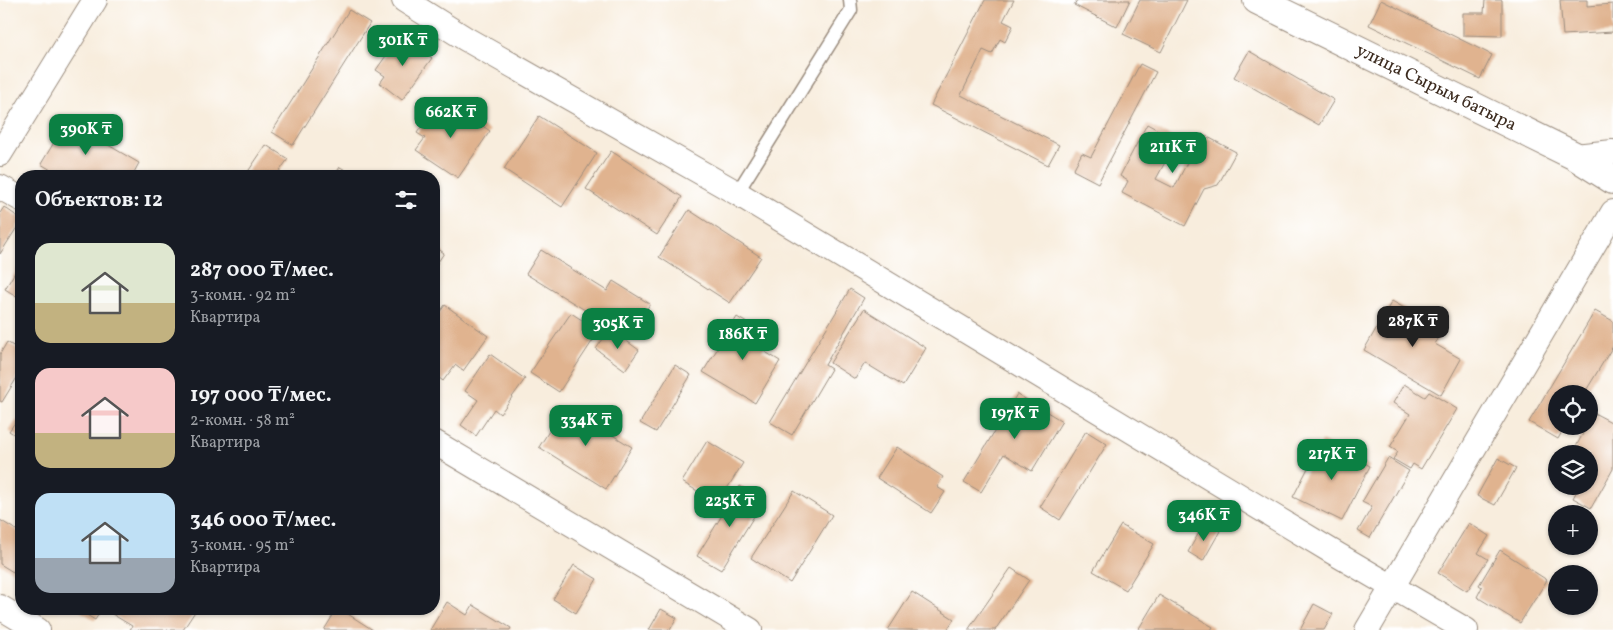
<!DOCTYPE html>
<html lang="ru">
<meta charset="utf-8">
<style>
body{margin:0;font-family:Vollkorn,serif;background:#20242c;color:#f1f3f6;height:100vh;display:flex;flex-direction:column;font-size:19px;white-space:nowrap}
*{box-sizing:border-box;margin:0}
p{font-size:16px;color:#9ea1a6}
.icon{flex:none;width:28px;height:28px;fill:none;stroke:currentColor;stroke-width:2;stroke-linecap:round;stroke-linejoin:round}
.map{position:relative;flex:1;overflow:hidden}
.panel{position:absolute;left:15px;top:170px;width:425px;height:445px;display:flex;flex-direction:column;background:#171b24;border-radius:20px;box-shadow:0 1px 4px #0004}
.panel>*{flex:none}
.controls{position:absolute;left:1548px;top:385px;display:grid;gap:10px}
.controls a{display:grid;place-items:center;width:50px;height:50px;border-radius:50%;background:#171b24;box-shadow:0 1px 4px #0004;font-size:25px}
.price{position:absolute;translate:-50% -42px;padding:0 11px;border-radius:10px;background:#0b8043;color:#fff;font-size:16px;line-height:32px;filter:drop-shadow(0 1px 2px #0008)}
.price::after{content:'';position:absolute;left:50%;top:30px;width:15px;height:11px;margin-left:-8px;background:inherit;clip-path:polygon(0 0,100% 0,50% 100%)}
.price.active{background:#222;color:#fff}
ul{padding:0;list-style:none}
li{display:flex;align-items:center;gap:15px;height:125px;padding:0 20px}
li span{display:grid;place-items:center;flex:none;width:140px;height:100px;border-radius:15px;color:#555}
li>.icon{margin-inline-start:auto}
span .icon{width:60px;height:60px;fill:#fffc;stroke-width:1}
li b{font-size:21px}
h2{display:flex;justify-content:space-between;align-items:center;height:60px;padding:0 20px;font-size:21px}
.map>svg:first-child{display:block}
.building{fill:#e0b38f}
.lines{fill:none;stroke-linecap:round;stroke-linejoin:round}
.lane-casing{stroke:#9a8c7e;stroke-width:15}
.street-casing{stroke:#9a8c7e;stroke-width:26}
.secondary-casing{stroke:#9a8c7e;stroke-width:30}
.lane{stroke:#fff;stroke-width:12}
.street{stroke:#fff;stroke-width:24}
.secondary{stroke:#fff;stroke-width:28}
.labels{text-anchor:middle;dominant-baseline:central;stroke-width:5;stroke-linejoin:round;paint-order:stroke}
.street-label{font-size:18px;fill:#3b2a1e;stroke:#fff}
</style>
<div class="map">
<svg width="1613" height="630" viewBox="0 0 1613 630">
<rect width="100%" height="100%" fill="#fff"/>
<filter id="ink" filterUnits="userSpaceOnUse"><feTurbulence type="fractalNoise" baseFrequency=".02" numOctaves="2"/><feDisplacementMap in="SourceGraphic" scale="10" xChannelSelector="R" yChannelSelector="G"/><feConvolveMatrix kernelMatrix="1 2 1 2 8 2 1 2 1" color-interpolation-filters="sRGB"/></filter>
<filter id="wash" filterUnits="userSpaceOnUse"><feTurbulence type="fractalNoise" baseFrequency=".0096" numOctaves="4" result="noise"/><feDisplacementMap in="SourceGraphic" scale="20" xChannelSelector="R" yChannelSelector="G"/><feGaussianBlur stdDeviation="1.12" result="paint"/><feColorMatrix in="noise" values="0 0 0 0 0 0 0 0 0 0 0 0 0 0 0 0 0 1.4 0 .05"/><feComposite in="paint" operator="in"/></filter>
<g filter="url(#wash)">
<rect width="100%" height="100%" fill="#f8eddd"/>
<g id="blocks">
<path class="building" d="M985,0H1014L1003,21L1013,26L1005,42L1000,39L992,54L983,50L961,95L1059,145L1048,165L931,105Z
M1077,0H1130L1117,27L1074,5Z
M1140,0H1187L1161,52L1123,34Z
M1381,0L1492,55L1480,79L1369,25Z
M1485,0H1502V36L1463,35V13H1484Z
M1560,0H1587V6L1613,4V32L1563,35Z
M349,10L370,23L293,145L272,132Z
M400,36L432,58L402,100L380,83L385,76L376,70Z
M1249,51L1334,100L1319,125L1234,77Z
M1140,64L1156,72L1098,183L1073,170L1082,153L1091,157Z
M452,105L490,131L458,178L416,150L425,138L417,133L432,111L440,115L446,107Z
M539,116L597,153L562,207L504,169Z
M67,121L139,163L132,176H61L41,164Z
M1147,124L1177,140L1156,179L1174,188L1202,134L1236,152L1218,185L1204,189L1185,226L1122,193L1128,181L1120,176Z
M266,145L288,159L276,176H245Z
M611,151L682,197L657,235L586,189Z
M340,167L356,176H334Z
M4,207L21,219V221L0,254V213Z
M689,210L761,257L730,303L659,257Z
M434,246L444,253L436,265L434,264Z
M541,250L607,291L613,281L650,304L629,337L526,274Z
M21,262V299L5,289Z
M850,289L864,298L825,365L831,369L792,435L770,422Z
M1392,301L1443,330L1435,344L1461,359L1441,395L1364,350Z
M445,305L488,336L463,371L455,365L443,381L434,374V320Z
M864,309L926,348L903,386L865,363L855,379L830,363Z
M1595,311L1613,321V346L1584,394H1556V426H1565L1558,439L1529,422Z
M571,313L599,331L559,392L530,373Z
M737,317L770,337L762,350L780,361L755,403L703,372Z
M610,329L639,350L625,370L596,349Z
M7,342L21,351V371L2,402L0,401V354Z
M490,354L525,379L500,414L494,409L476,436L461,425L478,400L465,391Z
M675,365L691,375L656,432L640,423Z
M1404,384L1425,397L1429,392L1457,409L1421,469L1413,464L1410,469L1393,459L1398,452L1390,447L1410,414L1393,403Z
M1017,394L1062,421L1032,471L1004,454L981,492L964,482Z
M565,406L632,447L606,489L539,447Z
M1594,413L1613,423V469L1591,508L1573,498L1578,489L1573,486H1589V454H1572L1587,426H1589V423Z
M21,414V439L9,431Z
M1086,431L1107,444L1060,520L1040,507Z
M707,441L743,463L718,503L682,482Z
M1322,441L1370,466L1342,521L1293,497Z
M897,447L943,477L937,487L945,492L931,513L877,478Z
M1388,458L1409,471L1370,538L1358,531L1372,507L1362,502Z
M1498,458L1516,468L1495,505L1477,496Z
M740,486L764,500L721,570L697,556Z
M794,491L832,515L790,583L751,558Z
M0,520L21,533V559L13,572L0,564Z
M1205,522L1220,531L1203,561L1188,552Z
M1469,523L1489,536L1478,553L1488,559L1467,591L1438,573Z
M1121,525L1154,544L1126,590L1093,571Z
M1500,550L1547,580L1520,623L1477,597L1482,587L1479,585Z
M574,565L597,579L576,613L553,599Z
M1011,568L1029,580L995,630H968Z
M912,592L954,619L947,630H888Z
M1159,595L1213,627L1211,630H1138Z
M447,602L467,615L473,605L511,628L510,630H430Z
M1314,604L1333,614L1324,630H1300Z
M77,609H102L95,620Z
M115,609H195L196,610L183,630H130L132,626L112,614Z
M337,609H340L373,630H324Z
M661,609L677,618L670,630H649Z"/>
</g>
</g>
<g filter="url(#ink)">
<use href="#blocks" fill-opacity="0" stroke="#9a8c7e" stroke-width="1"/>
<g class="lines">
<g class="lane-casing">
<path id="lane" d="M737,193L851,10L850,0"/>
</g>
<g class="street-casing">
<path id="street" d="M404,0L466,39L737,193L1331,551L1466,630
M0,154L95,0
M1575,156L1613,152
M0,187L21,199
M434,442L750,630
M0,607L38,630
M1367,630L1613,212"/>
</g>
<g class="secondary-casing">
<path id="secondary" d="M1257,0L1575,156L1613,180"/>
</g>
<use href="#lane" class="lane"/>
<use href="#street" class="street"/>
<use href="#secondary" class="secondary"/>
</g>
</g>
<g class="labels">
<g class="street-label">
<text transform="translate(1436 88) rotate(26)">улица Сырым батыра</text>
</g>
</g>
</svg>
<div class="controls">
<a><svg class="icon" aria-label="locate" viewBox="0 0 24 24"><circle cx="12" cy="12" r="6"/><path d="M12 2v4M12 18v4M2 12h4M18 12h4"/></svg></a>
<a><svg class="icon" aria-label="layers" viewBox="0 0 24 24"><path d="M12 4l9 5-9 5-9-5zM3 14l9 5 9-5"/></svg></a>
<a>+</a>
<a>−</a>
</div>
<b class="price" style="left:403px;top:67px">301K ₸</b>
<b class="price" style="left:451px;top:139px">662K ₸</b>
<b class="price" style="left:86px;top:156px">390K ₸</b>
<b class="price" style="left:1173px;top:174px">211K ₸</b>
<b class="price active" style="left:1413px;top:348px">287K ₸</b>
<b class="price" style="left:618px;top:350px">305K ₸</b>
<b class="price" style="left:743px;top:361px">186K ₸</b>
<b class="price" style="left:1015px;top:440px">197K ₸</b>
<b class="price" style="left:586px;top:447px">334K ₸</b>
<b class="price" style="left:1332px;top:481px">217K ₸</b>
<b class="price" style="left:730px;top:528px">225K ₸</b>
<b class="price" style="left:1204px;top:542px">346K ₸</b>
<section class="panel">
<h2>Объектов: 12<svg class="icon" aria-label="filters" viewBox="0 0 24 24"><path d="M4 7h16M4 17h16"/><circle cx="9" cy="7" r="2"/><circle cx="15" cy="17" r="2"/></svg></h2>
<ul>
<li><span style="background:linear-gradient(#dfe7d0 60%,#c2b280 0)"><svg class="icon" aria-label="home" viewBox="0 0 24 24"><path d="M3 11l9-7 9 7M6 9v11h12V9"/></svg></span><div><b>287 000 ₸/мес.</b><p>3-комн. · 92 m²</p><p>Квартира</p></div></li>
<li><span style="background:linear-gradient(#f6c9c9 65%,#c2b280 0)"><svg class="icon" aria-label="home" viewBox="0 0 24 24"><path d="M3 11l9-7 9 7M6 9v11h12V9"/></svg></span><div><b>197 000 ₸/мес.</b><p>2-комн. · 58 m²</p><p>Квартира</p></div></li>
<li><span style="background:linear-gradient(#bfe0f5 65%,#9aa5b1 0)"><svg class="icon" aria-label="home" viewBox="0 0 24 24"><path d="M3 11l9-7 9 7M6 9v11h12V9"/></svg></span><div><b>346 000 ₸/мес.</b><p>3-комн. · 95 m²</p><p>Квартира</p></div></li>
</ul>
</section>
</div>
